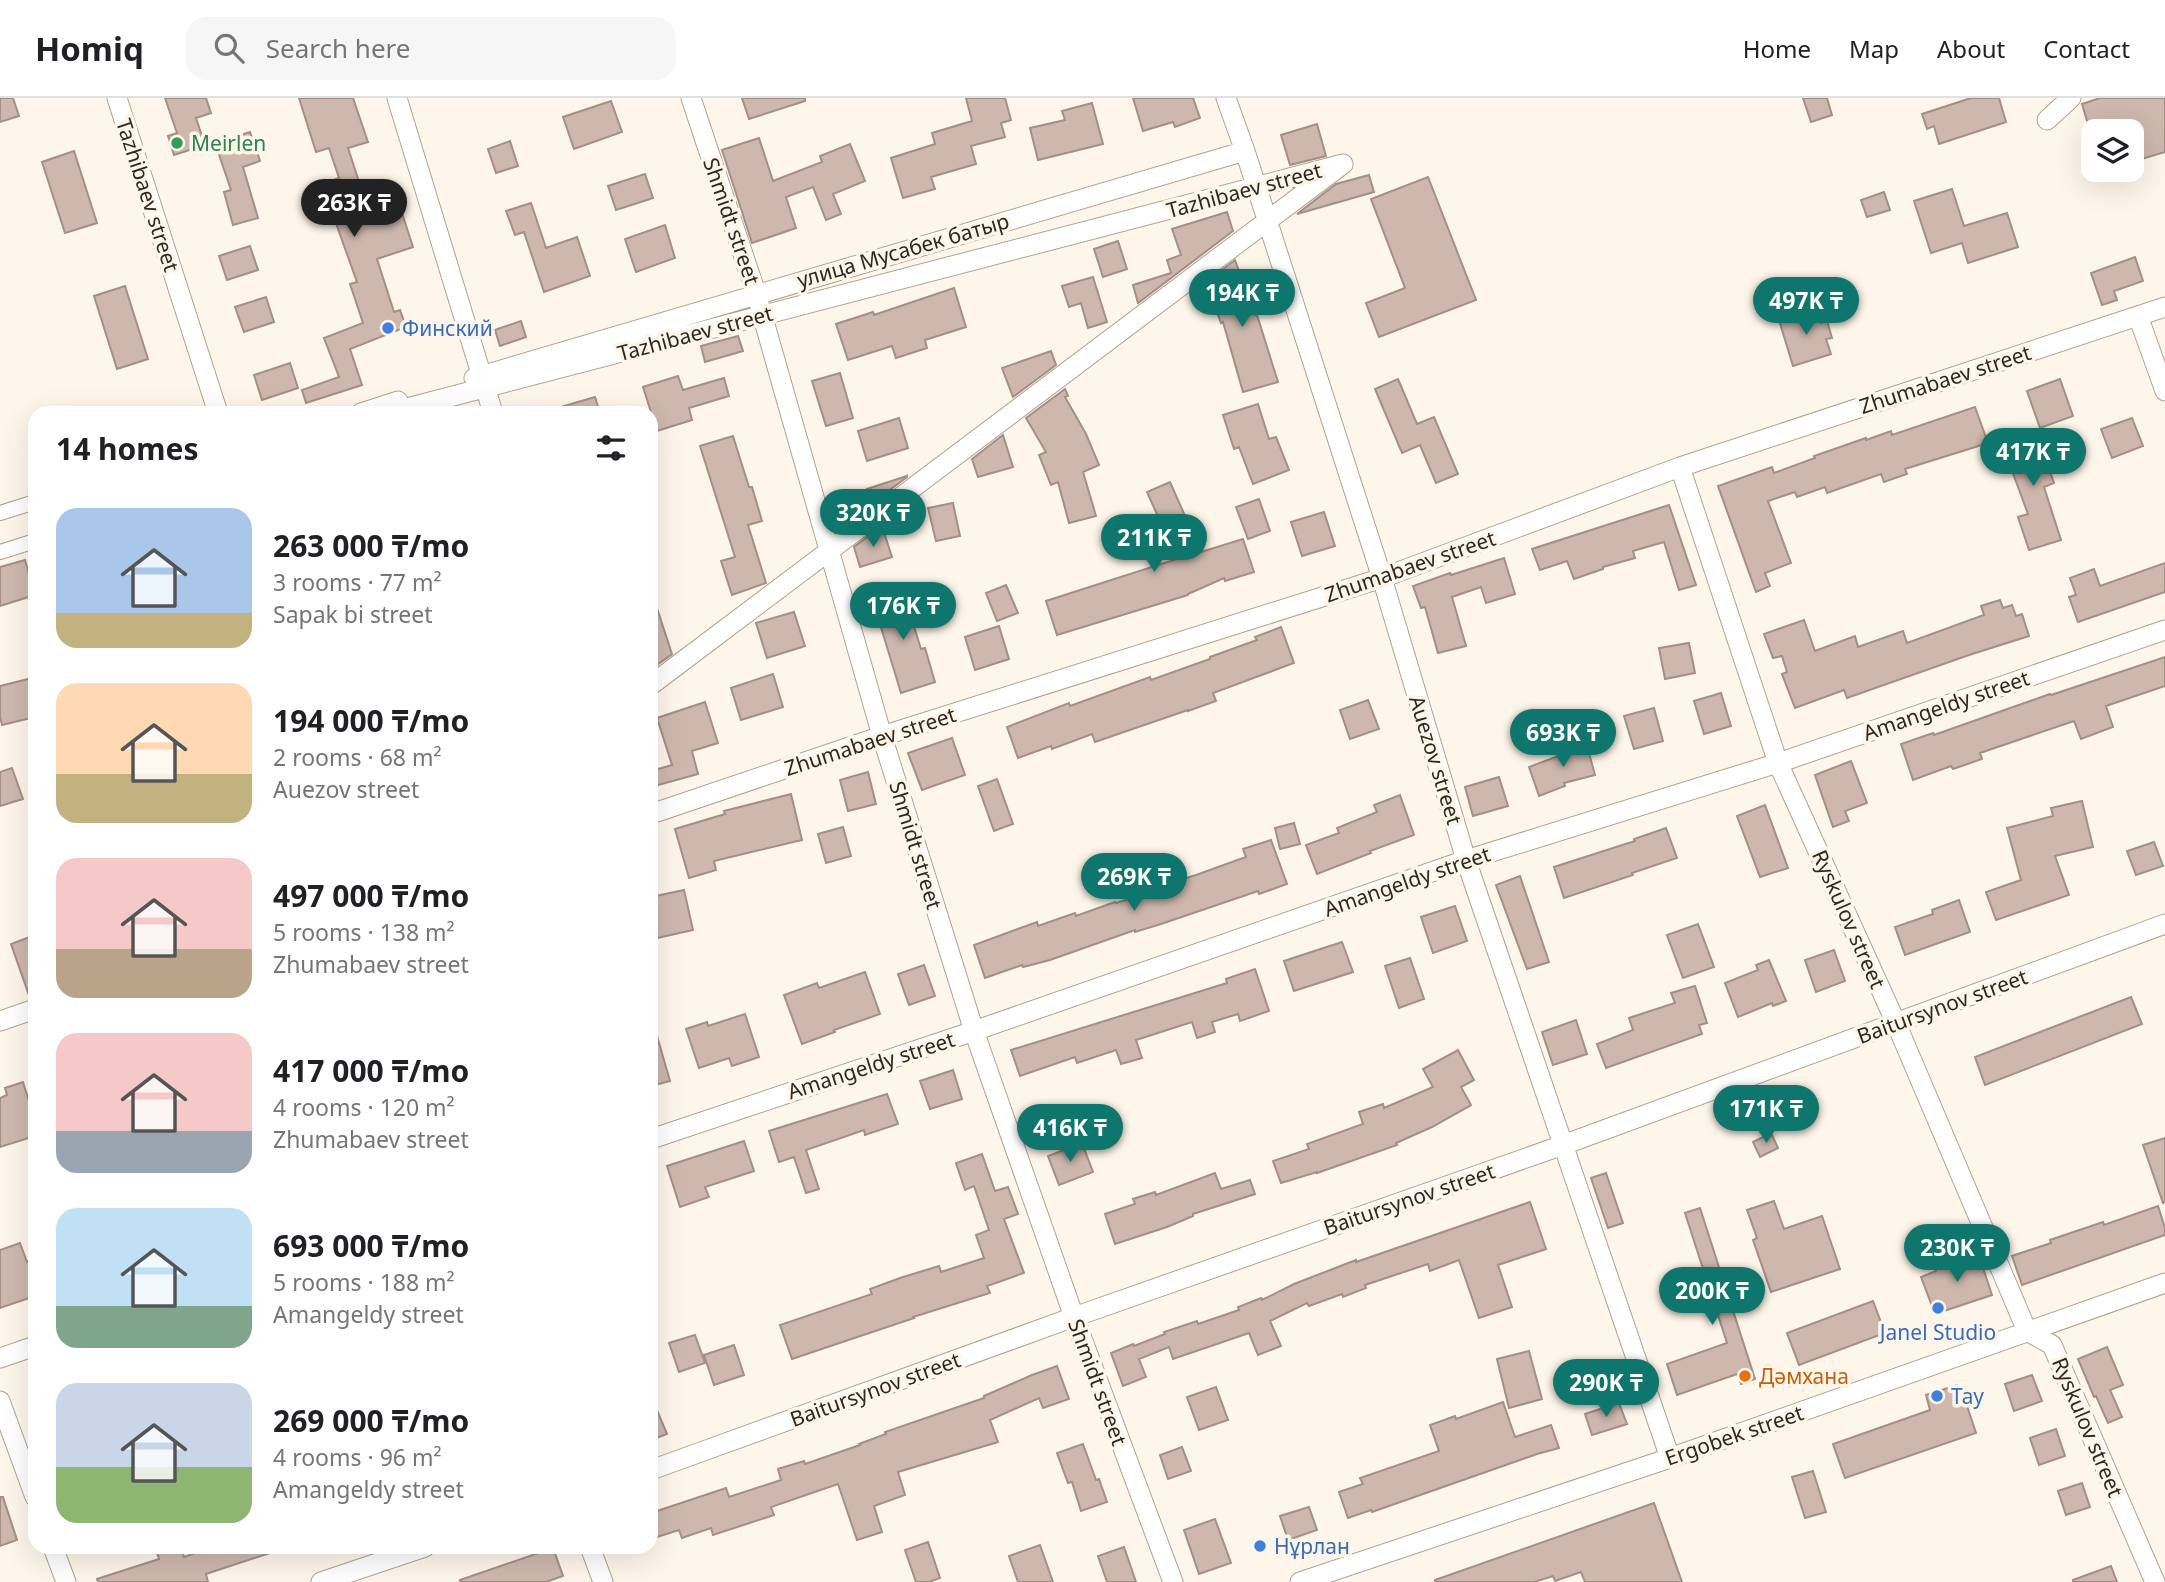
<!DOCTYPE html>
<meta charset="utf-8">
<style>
body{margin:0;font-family:"Noto Sans",sans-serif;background:#f6f6f6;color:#202124;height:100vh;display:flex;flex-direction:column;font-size:26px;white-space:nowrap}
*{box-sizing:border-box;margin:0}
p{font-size:23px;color:#757577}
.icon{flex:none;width:38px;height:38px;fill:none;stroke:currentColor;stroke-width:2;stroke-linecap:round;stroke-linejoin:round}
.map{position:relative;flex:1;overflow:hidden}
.details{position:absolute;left:28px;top:308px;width:630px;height:1148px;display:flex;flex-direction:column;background:#fff;border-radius:21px;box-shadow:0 7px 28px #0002}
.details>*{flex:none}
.controls{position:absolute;left:2081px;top:21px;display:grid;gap:14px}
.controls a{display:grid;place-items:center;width:63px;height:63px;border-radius:14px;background:#fff;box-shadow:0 7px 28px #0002;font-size:35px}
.price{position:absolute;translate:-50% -60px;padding:0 16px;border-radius:24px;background:#0f766e;color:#fff;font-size:23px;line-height:46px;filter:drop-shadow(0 2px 4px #0008)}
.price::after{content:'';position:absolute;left:50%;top:42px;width:21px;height:16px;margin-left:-10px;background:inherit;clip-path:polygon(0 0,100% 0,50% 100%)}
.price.selected{background:#222;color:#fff}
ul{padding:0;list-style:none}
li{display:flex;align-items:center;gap:21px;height:175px;padding:0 28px}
li span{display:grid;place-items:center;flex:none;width:196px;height:140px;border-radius:21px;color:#555}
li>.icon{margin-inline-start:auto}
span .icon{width:84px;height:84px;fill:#fffc;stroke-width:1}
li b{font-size:30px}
h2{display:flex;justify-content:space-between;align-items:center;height:84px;padding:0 28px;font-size:30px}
header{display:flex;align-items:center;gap:42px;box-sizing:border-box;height:98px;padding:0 35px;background:#fff;border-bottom:2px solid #e0e0e0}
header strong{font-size:33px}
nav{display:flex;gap:38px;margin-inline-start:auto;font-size:24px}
.search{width:490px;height:63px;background:#f6f6f6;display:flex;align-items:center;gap:18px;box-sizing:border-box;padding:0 24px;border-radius:21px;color:#757577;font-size:26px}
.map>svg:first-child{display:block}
.building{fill:#ceb8ae;stroke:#a38f85;stroke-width:2}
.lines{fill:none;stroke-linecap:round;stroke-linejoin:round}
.pedestrian-casing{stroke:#b0a292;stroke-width:16}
.minor-casing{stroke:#b0a292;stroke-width:21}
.pedestrian{stroke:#fff;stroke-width:14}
.minor{stroke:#fff;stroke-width:19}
.leisure-dot{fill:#2e9e5b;stroke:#fff6eb;stroke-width:2.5}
.shop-dot{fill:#3f7fe0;stroke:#fff6eb;stroke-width:2.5}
.food-dot{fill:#e8710a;stroke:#fff6eb;stroke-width:2.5}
.labels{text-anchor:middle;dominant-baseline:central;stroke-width:7;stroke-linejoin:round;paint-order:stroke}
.leisure-label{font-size:21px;fill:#27864d;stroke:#fff6eb;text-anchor:start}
.street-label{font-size:21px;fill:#2e2822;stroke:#fff6eb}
.shop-label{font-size:21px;fill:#366cbe;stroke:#fff6eb;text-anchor:start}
.food-label{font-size:21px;fill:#c56008;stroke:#fff6eb;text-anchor:start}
</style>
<header>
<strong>Homiq</strong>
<div class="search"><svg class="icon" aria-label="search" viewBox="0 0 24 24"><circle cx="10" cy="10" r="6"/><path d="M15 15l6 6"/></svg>Search here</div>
<nav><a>Home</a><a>Map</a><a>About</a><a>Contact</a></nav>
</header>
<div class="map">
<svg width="2165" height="1484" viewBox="0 0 2165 1484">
<rect width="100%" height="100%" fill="#fff6eb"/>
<path class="building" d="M0,0H13L19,18L0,24Z
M165,0H206L211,15L196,20L205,47L174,57L168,38L177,35Z
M299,0H353L368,44L348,50L367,108L373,106L378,122L402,115L413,149L377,161L394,214L400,212L406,229L350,251L362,287L306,305L302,292L339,279L324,240L363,225L350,186L357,184L322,86L339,80L329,50L316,54Z
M742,0H805V3L749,21Z
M966,0H1005L1011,22L1001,25L1005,39L971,48L976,66L931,79L935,91L903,100L891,60L935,46L932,35L972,23Z
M1133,0H1193L1200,20L1175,29L1173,24L1143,33Z
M1803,0H1827L1832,17L1811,24Z
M1971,0H1999L2006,24L1939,46L1934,28L1927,31L1922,16Z
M2100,0H2165V54L2132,64V33H2090L2082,6Z
M611,3L622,34L574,51L563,19Z
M1092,5L1103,46L1038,62L1030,30L1065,22L1062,13Z
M1317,26L1326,58L1290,67L1281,37Z
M250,34L260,63L243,69L258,120L233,127L224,94L231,92L215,45Z
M759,40L773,83L822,64L820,58L850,46L865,83L833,96L841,116L826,122L813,89L786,99L796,130L752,145L722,52Z
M510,43L518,68L496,75L488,51Z
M74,53L97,125L65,135L42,64Z
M645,76L653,100L616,112L608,88Z
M1369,77L1374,94L1297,116L1336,86Z
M1428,79L1476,202L1379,239L1366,205L1405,190L1371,101Z
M1952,91L1964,128L2007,115L2018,149L1968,165L1962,145L1931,155L1914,103Z
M1884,94L1890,112L1867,119L1861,102Z
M531,105L546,150L577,139L590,178L544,194L524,134L515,137L506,113Z
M1227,114L1233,133L1138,205L1133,187L1171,175L1167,162L1181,157L1172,131Z
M665,127L675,160L636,174L625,141Z
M1118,143L1127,171L1103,179L1094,151Z
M250,148L258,172L227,182L219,158Z
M2135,159L2143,183L2114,193L2117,202L2102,207L2091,175Z
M1235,162L1255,217H1257L1278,284L1243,294L1223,224L1221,225L1206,184Z
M1093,179L1107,224L1088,230L1081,205L1069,209L1062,188Z
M125,188L148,261L117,271L94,198Z
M954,190L966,229L925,242L927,250L896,260L892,248L848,262L836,226L873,214L874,217Z
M266,199L274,224L244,234L235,209Z
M1817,211L1821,225L1827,223L1832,240L1826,241L1831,256L1793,268L1779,222Z
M521,223L526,239L500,248L495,232Z
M738,238L743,253L705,264L701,248Z
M1051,253L1056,267L1013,299L1002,270Z
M290,265L298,290L262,302L254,277Z
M840,275L853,320L826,328L812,283Z
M678,278L683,292L724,280L729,298L689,310L692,322L657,333L643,289Z
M1398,281L1417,326L1434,319L1458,376L1436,385L1420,347L1402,355L1375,291Z
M2060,281L2073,318L2040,330L2027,293Z
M1065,291L1068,298L1065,299L1086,336L1099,367L1083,374L1096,418L1069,425L1058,384L1051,387L1039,357L1046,354L1026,320Z
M595,299L600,315H554V311Z
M1258,306L1269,341L1276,339L1289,372L1253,386L1239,349L1234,351L1223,317Z
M1975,309L1988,345L1905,371L1907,376L1884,384L1881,376L1827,395L1825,389L1797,399L1795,394L1768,403L1791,465L1765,475L1770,488L1756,494L1718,388L1772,369L1774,375L1815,360L1814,358L1866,340V342L1891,333L1892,337Z
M899,320L908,350L867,363L858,333Z
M2132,320L2143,348L2112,360L2101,331Z
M2035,331L2054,385L2044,389L2061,442L2029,452L2018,419L2028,416L2001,343Z
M1003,337L1013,369L978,379L972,361Z
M733,338L749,389H752L762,423L748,427L766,485L732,497L721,463L735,459L700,348Z
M907,378V379L845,425L841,413L871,403L867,391Z
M1170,384L1201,454L1243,441L1254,474L1225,483L1224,480L1188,496V497L1057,537L1046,503L1177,461L1147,394Z
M1259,401L1270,433L1248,441L1236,409Z
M915,403L919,415L887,424Z
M953,405L960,438L936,443L928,410Z
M1669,407L1696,487L1679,492L1664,444L1633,453L1635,460L1603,469V471L1574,481L1567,463L1540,472L1532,451Z
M1324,414L1335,448L1302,458L1291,424Z
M882,428L892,459L860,469L854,449Z
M1504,460L1515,496L1486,505L1481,489L1452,499L1466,548L1438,555L1425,509L1421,510L1413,488L1450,475L1451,477Z
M25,462L35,497L0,508V469Z
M2165,465V494L2078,524L2069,499L2076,497L2070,480L2094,471L2100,488Z
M1006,487L1018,515L997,523L986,495Z
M902,490L921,551L925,550L935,584L901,595L872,500Z
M651,501H654L672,556L654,569L651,559Z
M2000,502L2003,510L2012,507L2016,518L2022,516L2029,538L1969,557L1847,600L1844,592L1795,610L1782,576L1787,574L1782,558L1773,560L1764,536L1804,522L1815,553L1855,538L1858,549L1903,533L1907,545L1984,517L1981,508Z
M794,514L805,548L767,560L756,525Z
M999,528L1009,561L975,572L965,539Z
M1281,529L1294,565L1213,595L1216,603L1188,613V612L1095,644L1092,636L1052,651L1051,648L1018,660L1007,629L1069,605L1070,608L1150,579L1151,582L1210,561V559L1257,542L1255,539Z
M1689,545L1695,575L1665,581L1659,550Z
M2165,559V588L2106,608L2113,629L2081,641L2074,623L1980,655L1982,661L1953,671L1951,668L1913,682L1901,646L1933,635L1934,637L2050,596L2051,597Z
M773,576L783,609L741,622L731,590Z
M32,580L35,591V619L2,627L0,619V588Z
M1721,595L1731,628L1704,636L1694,603Z
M1368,602L1379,631L1350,641L1340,612Z
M705,604L718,645L692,653L698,676L651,689V673L672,667L657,620Z
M1654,610L1663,643L1634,651L1624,618Z
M952,640L965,677L922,692L908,655Z
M1586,644L1595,677L1564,685L1565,688L1539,698L1529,669L1561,657L1560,651Z
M1851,663L1867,705L1845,713L1849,723L1833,729L1815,677Z
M12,670L23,701L0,708V674Z
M868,674L876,706L848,713L840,682Z
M1499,679L1508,708L1473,718L1465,689Z
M997,681L1013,726L994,733L978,688Z
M791,696L802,742L714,763L716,772L689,780L675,731L725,716L724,713Z
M1400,697L1414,737L1370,753L1371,755L1317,776L1306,747L1339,735L1337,730L1377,714L1374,707Z
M2082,703L2093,749L2055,758L2069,797L1996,822L1986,794L2021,782L2007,730L2053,718L2051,710Z
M1765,707L1788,770L1760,779L1737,718Z
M1294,725L1300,746L1280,751L1275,730Z
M843,729L851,758L826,765L818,736Z
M1666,730L1677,760L1632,775L1633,777L1564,800L1554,769L1635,743L1634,741Z
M1271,742L1287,786L1259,796L1258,793L1161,826L1135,834V832L1050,862L1023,869L1022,867L985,880L974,847L1037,824L1038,828L1075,815L1076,818L1115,804L1116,805L1165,790L1164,787L1196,777L1246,759L1243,751Z
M2154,744L2163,768L2136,777L2127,753Z
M1520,778L1549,864L1527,871L1496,787Z
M684,792L693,832L653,841L651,799Z
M1959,802L1970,834L1905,857L1895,829L1933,816L1932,812Z
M1455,808L1467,843L1433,855L1421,819Z
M1698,826L1714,869L1683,880L1667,837Z
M35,837V899L30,900L11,846Z
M1342,844L1353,874L1294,893L1284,863Z
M1834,852L1845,883L1816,894L1805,862Z
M1410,860L1424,901L1399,910L1385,868Z
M1769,862L1786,903L1773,908L1772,905L1738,919L1725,885L1758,872L1756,867Z
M924,867L935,898L909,907L898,876Z
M1255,871L1269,913L1240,923L1238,916L1212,924L1215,934L1197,940L1192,924L1136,942L1142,960L1121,966L1116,952L1077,965L1075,959L1020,978L1011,952L1227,885L1226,881Z
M865,874L880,916L834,932L835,934L802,946L784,897L817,885L819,890Z
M1695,888L1707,925L1699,927L1702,936L1606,970L1597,946L1633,932L1629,920L1675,905L1671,895Z
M2131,899L2142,926L1985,987L1975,959Z
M745,916L759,959L732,968L729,960L699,970L686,931L707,924L708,928Z
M1576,922L1587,956L1553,967L1542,934Z
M655,931L670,983L651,988V932Z
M1458,952L1474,982L1461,989L1471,1007L1432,1029L1396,1045L1397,1047L1317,1075V1074L1281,1085L1273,1063L1309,1051L1307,1046L1363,1026L1359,1014L1383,1006L1384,1010L1433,989L1423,971Z
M953,972L962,1001L930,1011L920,983Z
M23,984L35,1023V1038L0,1049V1000L7,997L5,990Z
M887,996L898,1026L865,1037L864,1032L806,1052L819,1091L806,1095L794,1059L779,1064L769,1033Z
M1771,1035L1778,1050L1760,1059L1753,1044Z
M2165,1040V1104L2163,1105L2143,1047Z
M744,1043L754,1073L705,1089L709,1099L680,1109L667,1068Z
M1082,1045L1093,1074L1059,1087L1048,1058Z
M982,1056L995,1093L1008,1089L1018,1116L1004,1121L1024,1175L987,1188L990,1195L913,1219L914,1220L792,1261L780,1227L872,1196L870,1191L900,1180L939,1168L941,1174L984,1160L976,1137L989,1132L974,1088L965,1092L956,1065Z
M1215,1075L1221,1091L1250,1082L1255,1096L1193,1116V1118L1167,1129L1115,1146L1105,1116L1135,1106L1133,1101L1155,1094L1156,1097Z
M1606,1075L1623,1125L1608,1130L1591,1080Z
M1774,1103L1784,1131L1822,1118L1840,1171L1771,1194L1753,1142L1757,1140L1747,1112Z
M1530,1104L1546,1151L1498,1167L1512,1209L1479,1220L1459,1162L1430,1173L1428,1166L1365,1187L1366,1190L1343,1199L1342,1196L1309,1208L1307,1205L1270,1223L1281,1248L1258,1257L1249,1235L1173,1261L1169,1249L1139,1261L1146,1279L1123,1288L1111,1255L1133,1246L1134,1248L1165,1236L1164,1234L1197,1223L1198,1226L1239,1212L1238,1209L1261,1200L1262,1202L1294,1186L1356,1162V1164Z
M2158,1108L2165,1130V1137L2022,1187L2012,1158L2051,1145L2050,1142L2103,1124L2104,1127Z
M1700,1110L1755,1281L1741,1286L1737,1276L1677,1297L1667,1266L1727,1245L1685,1115Z
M20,1145L27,1164L35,1161V1198L0,1210V1152Z
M1978,1155L1992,1197L1935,1216L1921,1179L1936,1173L1935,1170Z
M1873,1203L1885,1235L1799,1267L1787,1235Z
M695,1237L705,1265L679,1274L669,1245Z
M734,1247L744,1277L714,1287L704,1257Z
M2107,1249L2123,1287L2110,1292L2122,1319L2108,1325L2096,1298L2094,1299L2078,1261Z
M1529,1253L1542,1301L1509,1310L1497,1261Z
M1057,1268L1069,1301L1043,1310L1039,1300L990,1322L998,1344L898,1374L905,1397L874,1408L882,1434L857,1442L838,1386L771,1409L774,1417L713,1437L711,1430L682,1440L679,1432L651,1441V1415L726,1390L729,1399L781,1382L778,1371L804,1363L805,1366L860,1347L859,1346L886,1336L885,1334L984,1300V1298L1032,1277Z
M2032,1277L2042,1303L2014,1313L2005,1286Z
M1957,1287L1961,1300L1964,1299L1976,1335L1845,1380L1833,1346L1930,1312L1926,1297Z
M1216,1289L1228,1322L1199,1332L1187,1299Z
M651,1298L667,1336L651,1342Z
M1503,1304L1515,1339L1551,1327L1559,1350L1537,1356L1372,1414L1371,1412L1348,1420L1339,1394L1363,1386L1360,1380L1439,1353L1430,1327L1455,1318L1456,1321Z
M1619,1305L1627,1326L1592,1337L1585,1316Z
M2056,1331L2065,1358L2039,1367L2030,1340Z
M1083,1346L1096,1382L1099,1381L1107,1404L1081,1413L1072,1384L1068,1385L1057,1355Z
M1182,1349L1191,1373L1168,1381L1160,1357Z
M1813,1373L1826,1414L1805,1420L1792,1379Z
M2082,1385L2090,1409L2066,1417L2058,1393Z
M0,1399H3L17,1442L0,1448Z
M1654,1405L1682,1484H1585L1581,1474L1555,1483L1553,1478L1534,1484H1435V1482Z
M1309,1409L1317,1432L1288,1442L1280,1418Z
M1215,1421L1231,1465L1199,1476L1184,1432Z
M928,1444L940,1480L929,1484H916L905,1452Z
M1040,1447L1053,1484H1018L1009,1458Z
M155,1449H181L184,1459L213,1449H278L279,1452L206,1476L208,1484H98L97,1481L159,1461Z
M1124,1449L1136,1484H1107L1098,1458Z
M553,1450L563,1478L546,1484H460V1482Z
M2111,1468L2117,1484H2073V1482Z"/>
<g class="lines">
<g class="pedestrian-casing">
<path id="pedestrian" d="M0,415L35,404
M0,454L35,443"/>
</g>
<g class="minor-casing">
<path id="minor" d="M117,0L218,315
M397,0L493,315
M691,0L756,195L882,638L974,933L1074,1219L1173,1484
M1226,0L1245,53L1382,480L1466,762L1670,1360
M2047,22L2071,0
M2138,218L2165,293
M474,280L1245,53
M361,315L398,303
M388,315L1343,66L651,587
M1680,369L1778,665L1896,925L2027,1233L2052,1247L2155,1484
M651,716L882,638L1382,480L1680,369L2165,209
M0,923L35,911
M651,1041L974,933L1466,762L1778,665L2165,532
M0,1260L35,1248
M0,1303L35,1399
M651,1372L1074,1219L1563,1047L2165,826
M53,1449L66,1484
M590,1449L603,1484
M321,1484L425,1449
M1300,1484L1670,1360L2165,1185"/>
</g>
<use href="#pedestrian" class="pedestrian"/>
<use href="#minor" class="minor"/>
</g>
<circle class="leisure-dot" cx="177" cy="45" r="7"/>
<g class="shop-dot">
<circle cx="388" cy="230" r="7"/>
<circle cx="1938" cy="1210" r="7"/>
<circle cx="1937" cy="1298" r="7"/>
<circle cx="1260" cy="1448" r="7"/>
</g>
<circle class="food-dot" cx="1745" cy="1278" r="7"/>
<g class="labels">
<g class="leisure-label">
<text x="191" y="45">Meirlen</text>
</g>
<g class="street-label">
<text transform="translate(1244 92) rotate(-15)">Tazhibaev street</text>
<text transform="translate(148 97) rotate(72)">Tazhibaev street</text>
<text transform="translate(732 123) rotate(71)">Shmidt street</text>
<text transform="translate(903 152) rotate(-16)">улица Мусабек батыр</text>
<text transform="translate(695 235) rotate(-15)">Tazhibaev street</text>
<text transform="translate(1945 281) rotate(-18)">Zhumabaev street</text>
<text transform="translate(1410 468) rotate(-19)">Zhumabaev street</text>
<text transform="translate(1946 607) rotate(-19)">Amangeldy street</text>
<text transform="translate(870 643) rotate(-18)">Zhumabaev street</text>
<text transform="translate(1436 662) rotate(73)">Auezov street</text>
<text transform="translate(916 747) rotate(73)">Shmidt street</text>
<text transform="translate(1407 783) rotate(-19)">Amangeldy street</text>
<text transform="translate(1849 821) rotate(66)">Ryskulov street</text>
<text transform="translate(1942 908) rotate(-20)">Baitursynov street</text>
<text transform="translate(871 967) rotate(-18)">Amangeldy street</text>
<text transform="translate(1409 1101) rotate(-19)">Baitursynov street</text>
<text transform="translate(1098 1284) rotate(70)">Shmidt street</text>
<text transform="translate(875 1291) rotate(-20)">Baitursynov street</text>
<text transform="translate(2088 1329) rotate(67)">Ryskulov street</text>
<text transform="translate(1734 1337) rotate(-19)">Ergobek street</text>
</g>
<g class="shop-label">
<text x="402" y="230">Финский</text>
<text x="1938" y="1234" text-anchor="middle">Janel Studio</text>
<text x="1951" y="1298">Тау</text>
<text x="1274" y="1448">Нұрлан</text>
</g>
<g class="food-label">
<text x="1759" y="1278">Дәмхана</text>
</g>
</g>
</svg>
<div class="controls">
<a><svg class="icon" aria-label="layers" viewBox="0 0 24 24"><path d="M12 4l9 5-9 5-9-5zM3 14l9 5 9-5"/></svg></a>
</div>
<b class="price selected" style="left:354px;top:141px">263K ₸</b>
<b class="price" style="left:1242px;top:231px">194K ₸</b>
<b class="price" style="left:1806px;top:239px">497K ₸</b>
<b class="price" style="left:2033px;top:390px">417K ₸</b>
<b class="price" style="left:873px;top:451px">320K ₸</b>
<b class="price" style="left:1154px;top:476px">211K ₸</b>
<b class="price" style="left:903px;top:544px">176K ₸</b>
<b class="price" style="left:1563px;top:671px">693K ₸</b>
<b class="price" style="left:1134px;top:815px">269K ₸</b>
<b class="price" style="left:1766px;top:1047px">171K ₸</b>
<b class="price" style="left:1070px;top:1066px">416K ₸</b>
<b class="price" style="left:1957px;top:1186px">230K ₸</b>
<b class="price" style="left:1712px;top:1229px">200K ₸</b>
<b class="price" style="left:1606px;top:1321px">290K ₸</b>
<section class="details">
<h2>14 homes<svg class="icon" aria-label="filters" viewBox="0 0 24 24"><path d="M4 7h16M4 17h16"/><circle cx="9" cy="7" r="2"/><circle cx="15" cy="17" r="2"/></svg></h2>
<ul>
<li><span style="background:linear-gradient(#a9c7e8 75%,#c2b280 0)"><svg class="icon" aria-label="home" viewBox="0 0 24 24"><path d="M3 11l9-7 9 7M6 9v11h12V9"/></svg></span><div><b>263 000 ₸/mo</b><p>3 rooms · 77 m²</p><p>Sapak bi street</p></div></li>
<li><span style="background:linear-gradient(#ffd9b3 65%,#c2b280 0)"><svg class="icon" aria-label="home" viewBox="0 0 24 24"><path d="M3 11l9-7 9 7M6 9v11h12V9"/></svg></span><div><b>194 000 ₸/mo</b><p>2 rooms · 68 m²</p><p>Auezov street</p></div></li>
<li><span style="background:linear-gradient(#f6c9c9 65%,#b9a48a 0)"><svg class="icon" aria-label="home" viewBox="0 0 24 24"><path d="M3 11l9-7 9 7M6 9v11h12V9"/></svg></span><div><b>497 000 ₸/mo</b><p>5 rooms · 138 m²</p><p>Zhumabaev street</p></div></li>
<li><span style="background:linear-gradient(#f6c9c9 70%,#9aa5b1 0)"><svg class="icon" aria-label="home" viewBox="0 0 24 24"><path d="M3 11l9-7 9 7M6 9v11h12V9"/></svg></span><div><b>417 000 ₸/mo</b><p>4 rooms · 120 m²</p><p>Zhumabaev street</p></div></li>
<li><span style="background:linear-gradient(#bfe0f5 70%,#7fa58c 0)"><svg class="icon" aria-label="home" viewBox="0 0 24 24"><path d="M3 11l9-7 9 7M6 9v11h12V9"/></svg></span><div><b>693 000 ₸/mo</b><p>5 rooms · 188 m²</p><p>Amangeldy street</p></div></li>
<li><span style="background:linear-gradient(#c9d6e8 60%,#8fb573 0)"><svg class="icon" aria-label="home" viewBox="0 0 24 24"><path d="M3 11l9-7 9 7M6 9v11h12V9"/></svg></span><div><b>269 000 ₸/mo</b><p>4 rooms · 96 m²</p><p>Amangeldy street</p></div></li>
</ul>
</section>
</div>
